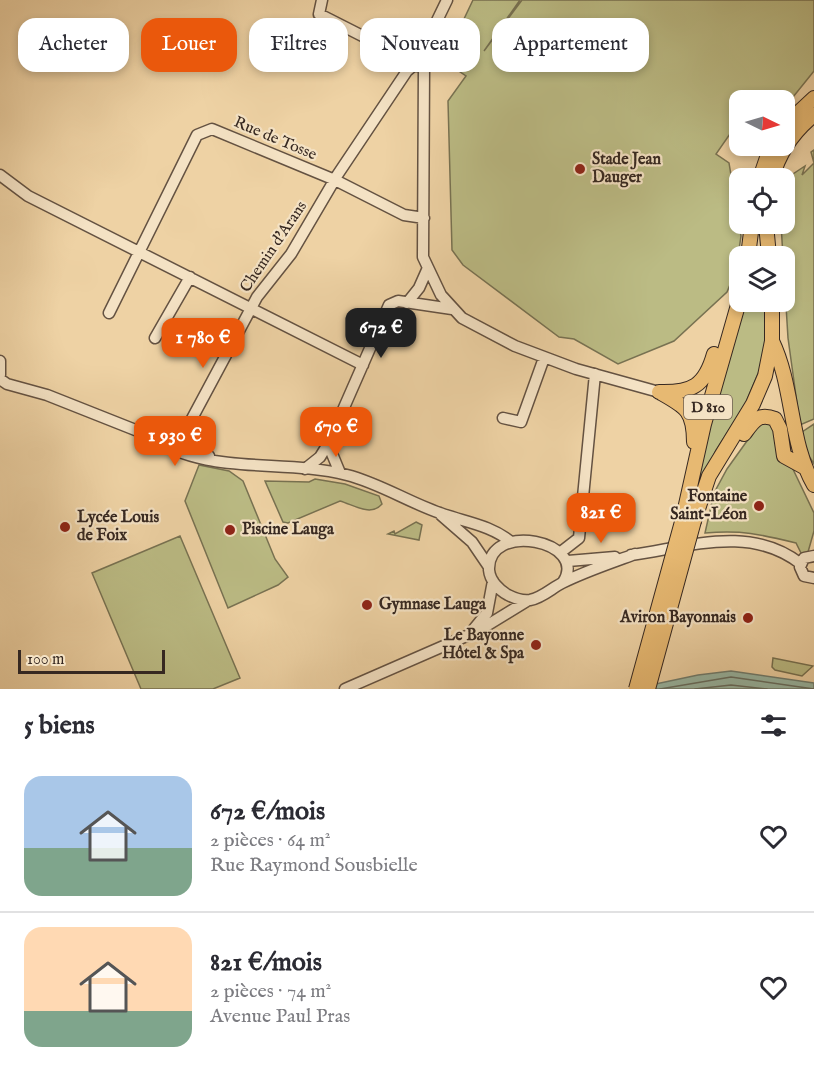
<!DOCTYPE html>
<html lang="fr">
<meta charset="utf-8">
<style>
body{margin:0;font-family:"IM FELL English",serif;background:#f2f2f3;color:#2b2b33;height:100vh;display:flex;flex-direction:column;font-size:22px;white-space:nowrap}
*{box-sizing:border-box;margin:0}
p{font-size:20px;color:#7c7c81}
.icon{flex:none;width:33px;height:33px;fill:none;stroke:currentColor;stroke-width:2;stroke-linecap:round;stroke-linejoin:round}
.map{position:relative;height:689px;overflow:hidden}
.drawer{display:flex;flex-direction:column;background:#fff;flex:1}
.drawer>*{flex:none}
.guide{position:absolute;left:18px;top:18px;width:778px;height:54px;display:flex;gap:12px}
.needle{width:39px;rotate:95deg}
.fabs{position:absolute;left:729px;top:90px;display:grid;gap:12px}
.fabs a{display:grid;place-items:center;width:66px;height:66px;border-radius:12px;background:#fff;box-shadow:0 3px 9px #0003;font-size:30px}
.scale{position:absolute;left:18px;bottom:15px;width:147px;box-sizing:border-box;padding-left:6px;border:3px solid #362821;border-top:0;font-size:16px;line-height:21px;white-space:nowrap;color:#362821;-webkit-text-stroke:4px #f4e2c4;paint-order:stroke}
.price{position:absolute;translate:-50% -51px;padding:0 14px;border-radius:12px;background:#ea580c;color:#fff;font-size:20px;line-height:39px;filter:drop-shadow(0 2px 3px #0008)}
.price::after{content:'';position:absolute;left:50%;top:36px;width:18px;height:14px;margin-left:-9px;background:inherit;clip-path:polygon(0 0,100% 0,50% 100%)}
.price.selected{background:#222;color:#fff}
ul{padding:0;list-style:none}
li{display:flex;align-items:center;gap:18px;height:150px;padding:0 24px}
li+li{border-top:2px solid #e1e1e2}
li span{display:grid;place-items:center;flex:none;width:168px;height:120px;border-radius:18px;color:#555}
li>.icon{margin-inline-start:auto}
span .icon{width:72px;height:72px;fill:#fffc;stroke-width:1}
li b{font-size:26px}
h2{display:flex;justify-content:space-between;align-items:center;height:72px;padding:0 24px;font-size:26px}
.chip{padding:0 21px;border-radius:18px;background:#fff;box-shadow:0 3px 9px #0003;font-size:21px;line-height:54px}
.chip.selected{background:#ea580c;color:#fff}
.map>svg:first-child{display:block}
.green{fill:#bbbb84;stroke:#787252;stroke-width:1.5}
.water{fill:#99b8a5;stroke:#717e70;stroke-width:1.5}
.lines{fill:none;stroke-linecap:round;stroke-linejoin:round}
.shore{stroke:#687063;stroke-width:1.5}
.minor-casing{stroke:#645242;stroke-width:13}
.major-casing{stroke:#362821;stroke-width:16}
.minor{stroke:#f4e2c4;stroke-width:10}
.major{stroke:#e7b972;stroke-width:14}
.major-bridge-casing{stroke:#362821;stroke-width:16;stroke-linecap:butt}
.major-bridge{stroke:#e7b972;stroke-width:14}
.poi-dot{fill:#8f2418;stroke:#f4e2c4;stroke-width:2}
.labels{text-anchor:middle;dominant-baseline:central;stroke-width:4.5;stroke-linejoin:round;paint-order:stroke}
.shield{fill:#f4e2c4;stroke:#6f6052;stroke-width:1.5}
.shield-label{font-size:15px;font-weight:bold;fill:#362821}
.street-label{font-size:16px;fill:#362821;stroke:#f4e2c4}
.poi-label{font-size:16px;font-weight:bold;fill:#362821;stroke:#f4e2c4;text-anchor:start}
</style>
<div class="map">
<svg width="814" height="689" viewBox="0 0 814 689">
<rect width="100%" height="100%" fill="#eed2a4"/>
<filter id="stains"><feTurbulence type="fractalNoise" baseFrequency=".00333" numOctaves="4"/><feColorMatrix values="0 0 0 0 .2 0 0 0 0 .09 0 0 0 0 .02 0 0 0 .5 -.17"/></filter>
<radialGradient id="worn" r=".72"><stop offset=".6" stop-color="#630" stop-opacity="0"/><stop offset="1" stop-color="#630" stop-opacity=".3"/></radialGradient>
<path class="green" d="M473,0H520L484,51L522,0H814V71L785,107L784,100H740L739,121L716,154L729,163L741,236L736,270L727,292L674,341L618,364L574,339L559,337L463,265L452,250L448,101L466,76L444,61Z
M814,150V419L800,425L788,338L781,224H784L785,202L790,176L805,166L802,175L814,163L811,152Z
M745,302H767V335L760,369L744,407L716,450L693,501L707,436Z
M762,420L769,423L778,438L814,513V531L808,552L801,553L796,543C759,534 743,530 705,533L714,493L727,469Z
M814,424V464L807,453L802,432Z
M199,465L229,471L243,481L275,559L288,577L278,585L228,608L185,501Z
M315,479L345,484L379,496L382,504C371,517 354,505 340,501L288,523L283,522L265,481L309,482Z
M416,522L422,525L419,540L388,534L394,531L395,534Z
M180,536L240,678L213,689H141L92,573Z
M773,658L813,666L802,676L775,670L772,667Z"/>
<path class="water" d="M731,671L814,683V689H632L698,675Z"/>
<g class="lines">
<path class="shore" d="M660,689L731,677L814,689
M695,689L731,685L767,689"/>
<g class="minor-casing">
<path id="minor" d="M322,0L319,14L396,53L407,71
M447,0L432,31L424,65L423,257L441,295L462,318L515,346L576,369L659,392
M0,175L28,196L363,365
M407,303L419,288L427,270
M109,313L197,135L212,129L335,180L404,215L424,218
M155,338L190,277
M0,361V375
M0,379L7,384L47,395L148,435L180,441L209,456
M503,418L521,422L544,358
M148,435C205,477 281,458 347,475C379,483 408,502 440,513C464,522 491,525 511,542
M180,441L257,297L291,254L338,174L407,71L413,66L424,65
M328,444L340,473
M305,469L320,457L328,444L389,305L398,301L452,309
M441,515L472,542L489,567
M561,552L579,538L595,374
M631,555C689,547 750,524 801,564
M814,556L804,558L800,567L804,576L814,578
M568,561L615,557
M563,582C590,541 487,520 489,570C490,581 499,590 508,595C514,598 523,601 530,600C542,598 552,588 562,583C586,571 611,563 635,554
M473,630L487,613L493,581
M345,689L478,631L527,601"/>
</g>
<g class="major-casing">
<path id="major" d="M784,126L814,98
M760,178L771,146
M772,178C779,153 794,131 814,115
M766,224L769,256
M748,256L752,224
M772,341C794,387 789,442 814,485
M659,392C692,393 705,386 714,354
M661,393C686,407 694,411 694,442
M744,434C753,422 758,412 775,419L780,429L784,456L804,467
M683,518L704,424L740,298
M694,521L709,476L753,404L765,376L772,341V302"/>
</g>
<use href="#minor" class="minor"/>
<use href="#major" class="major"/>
<g class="major-bridge-casing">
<path id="major-bridge" d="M636,689L683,518
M648,689L694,521"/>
</g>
<use href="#major-bridge" class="major-bridge"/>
</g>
<g class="poi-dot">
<circle cx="580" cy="169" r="6"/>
<circle cx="759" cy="506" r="6"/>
<circle cx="65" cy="527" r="6"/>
<circle cx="230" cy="530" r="6"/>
<circle cx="367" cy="605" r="6"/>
<circle cx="748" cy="618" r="6"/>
<circle cx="536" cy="645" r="6"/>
</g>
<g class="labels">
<rect class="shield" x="684" y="395" width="48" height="24" rx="4.5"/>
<g class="shield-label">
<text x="708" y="407">D 810</text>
</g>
<g class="street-label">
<text transform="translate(275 139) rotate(23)">Rue de Tosse</text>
<text transform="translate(274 247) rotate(-56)">Chemin d'Arans</text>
</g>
<g class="poi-label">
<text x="592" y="160">Stade Jean<tspan x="592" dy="18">Dauger</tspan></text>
<text x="747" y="497" text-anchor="end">Fontaine<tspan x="747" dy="18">Saint-Léon</tspan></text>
<text x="77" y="518">Lycée Louis<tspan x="77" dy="18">de Foix</tspan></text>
<text x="242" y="530">Piscine Lauga</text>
<text x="379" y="605">Gymnase Lauga</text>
<text x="736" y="618" text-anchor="end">Aviron Bayonnais</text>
<text x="524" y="636" text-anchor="end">Le Bayonne<tspan x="524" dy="18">Hôtel &amp; Spa</tspan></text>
</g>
</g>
<rect width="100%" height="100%" filter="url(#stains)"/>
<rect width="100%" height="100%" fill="url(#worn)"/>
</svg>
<div class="fabs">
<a><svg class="needle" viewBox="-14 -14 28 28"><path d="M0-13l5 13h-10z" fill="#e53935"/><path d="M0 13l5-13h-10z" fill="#7c7c81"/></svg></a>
<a><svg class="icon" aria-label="locate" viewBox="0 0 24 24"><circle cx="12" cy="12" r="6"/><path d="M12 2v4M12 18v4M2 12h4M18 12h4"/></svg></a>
<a><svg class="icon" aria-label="layers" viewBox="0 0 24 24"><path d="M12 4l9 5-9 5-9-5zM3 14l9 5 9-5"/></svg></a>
</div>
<div class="scale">100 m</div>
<b class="price selected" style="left:381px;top:359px">672 €</b>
<b class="price" style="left:203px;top:369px">1 780 €</b>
<b class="price" style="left:336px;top:458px">670 €</b>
<b class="price" style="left:175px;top:467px">1 930 €</b>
<b class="price" style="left:601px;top:544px">821 €</b>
<div class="guide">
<a class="chip">Acheter</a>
<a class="chip selected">Louer</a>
<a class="chip">Filtres</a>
<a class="chip">Nouveau</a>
<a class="chip">Appartement</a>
</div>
</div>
<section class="drawer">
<h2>5 biens<svg class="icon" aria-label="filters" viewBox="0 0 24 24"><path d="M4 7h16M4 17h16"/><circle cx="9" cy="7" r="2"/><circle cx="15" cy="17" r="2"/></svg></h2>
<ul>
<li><span style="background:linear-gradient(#a9c7e8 60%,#7fa58c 0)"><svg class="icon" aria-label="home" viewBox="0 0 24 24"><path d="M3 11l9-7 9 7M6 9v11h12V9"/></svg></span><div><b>672 €/mois</b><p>2 pièces · 64 m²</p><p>Rue Raymond Sousbielle</p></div><svg class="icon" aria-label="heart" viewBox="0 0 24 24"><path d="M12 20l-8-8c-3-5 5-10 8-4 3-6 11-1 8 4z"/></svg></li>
<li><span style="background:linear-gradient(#ffd9b3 70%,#7fa58c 0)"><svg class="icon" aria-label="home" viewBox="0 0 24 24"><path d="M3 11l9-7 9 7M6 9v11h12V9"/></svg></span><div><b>821 €/mois</b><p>2 pièces · 74 m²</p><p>Avenue Paul Pras</p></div><svg class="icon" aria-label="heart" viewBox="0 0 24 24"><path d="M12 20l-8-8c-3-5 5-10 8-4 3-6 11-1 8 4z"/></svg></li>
</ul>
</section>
